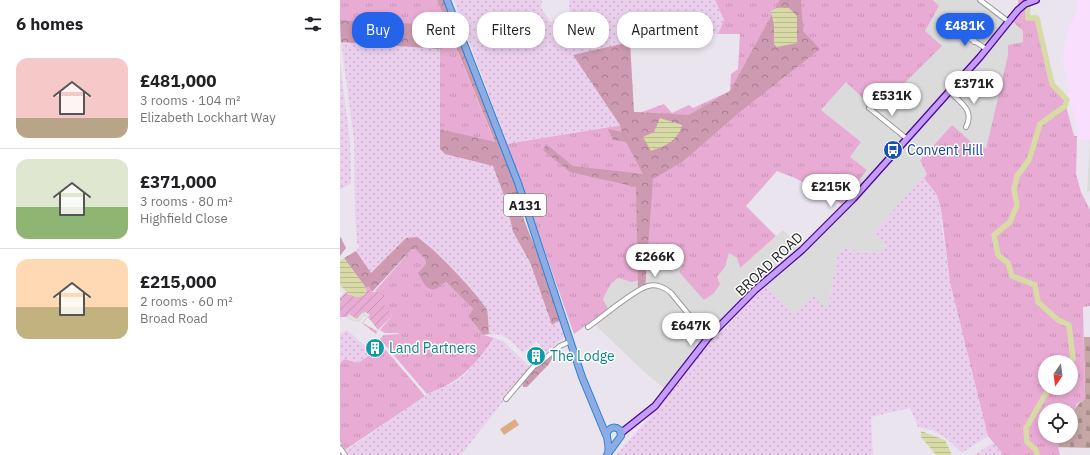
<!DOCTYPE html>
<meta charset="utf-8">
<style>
body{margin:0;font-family:"IBM Plex Sans",sans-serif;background:#f6f6f6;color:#202124;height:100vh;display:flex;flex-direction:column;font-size:15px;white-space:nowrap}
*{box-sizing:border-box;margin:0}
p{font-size:13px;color:#757577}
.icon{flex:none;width:22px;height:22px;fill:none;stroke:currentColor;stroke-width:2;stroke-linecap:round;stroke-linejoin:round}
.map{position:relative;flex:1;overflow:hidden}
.sheet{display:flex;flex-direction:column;background:#fff;width:340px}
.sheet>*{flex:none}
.banner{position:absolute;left:12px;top:12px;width:380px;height:36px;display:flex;gap:8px}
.needle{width:26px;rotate:194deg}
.buttons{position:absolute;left:698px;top:355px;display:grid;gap:8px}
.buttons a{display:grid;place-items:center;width:40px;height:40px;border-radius:50%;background:#fff;box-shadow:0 2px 6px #0003;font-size:20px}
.price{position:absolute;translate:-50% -34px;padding:0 9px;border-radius:14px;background:#fff;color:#222;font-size:13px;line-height:26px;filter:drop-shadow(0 1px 2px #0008)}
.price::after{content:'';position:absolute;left:50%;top:24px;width:12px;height:9px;margin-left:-6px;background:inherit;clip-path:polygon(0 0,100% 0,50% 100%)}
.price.on{background:#2563eb;color:#fff}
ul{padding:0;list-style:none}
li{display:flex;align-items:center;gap:12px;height:100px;padding:0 16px}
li+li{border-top:1px solid #e0e0e0}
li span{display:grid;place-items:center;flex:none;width:112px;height:80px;border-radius:12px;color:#555}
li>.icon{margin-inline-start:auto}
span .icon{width:48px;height:48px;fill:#fffc;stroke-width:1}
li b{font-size:17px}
h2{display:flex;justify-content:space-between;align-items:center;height:48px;padding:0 16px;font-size:17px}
.chip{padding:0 14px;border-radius:16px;background:#fff;box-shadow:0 2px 6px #0003;font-size:14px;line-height:36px}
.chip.on{background:#2563eb;color:#fff}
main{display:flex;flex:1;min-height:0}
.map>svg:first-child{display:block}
.residential{fill:#dbdbdc}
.education{fill:#f9defe}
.farmland{fill:url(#farmland-dots)}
.grass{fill:url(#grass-tufts);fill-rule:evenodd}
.forest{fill:url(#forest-crowns)}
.cemetery{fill:url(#cemetery-stones)}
.garden{fill:url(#garden-furrows)}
.pitch{fill:#dcac84}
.parking{fill:#eaeaea}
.plaza{fill:#dbe5d9}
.water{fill:url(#water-rules)}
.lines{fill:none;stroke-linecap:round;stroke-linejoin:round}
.river{stroke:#d8dba6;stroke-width:5.5}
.minor-casing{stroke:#9b9b9b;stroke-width:6}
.major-casing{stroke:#4d0494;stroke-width:8}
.highway-casing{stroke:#2980d5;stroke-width:8}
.minor{stroke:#fff;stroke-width:4}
.major{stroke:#c49ff9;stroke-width:5.5}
.highway{stroke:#8eace4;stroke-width:6}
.labels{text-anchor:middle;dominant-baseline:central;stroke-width:3;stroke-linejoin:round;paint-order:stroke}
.shield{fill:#fff;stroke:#626262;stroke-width:1}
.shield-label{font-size:13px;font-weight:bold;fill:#1e1e1e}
.transit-label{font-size:14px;fill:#164399;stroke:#fff;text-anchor:start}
.street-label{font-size:14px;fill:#1e1e1e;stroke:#fff}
.culture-label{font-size:14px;fill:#0d838f;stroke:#fff;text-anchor:start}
</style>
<main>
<section class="sheet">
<h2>6 homes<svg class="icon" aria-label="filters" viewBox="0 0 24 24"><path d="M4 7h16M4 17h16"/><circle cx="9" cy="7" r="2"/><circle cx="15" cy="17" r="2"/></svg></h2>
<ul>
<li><span style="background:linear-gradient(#f6c9c9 75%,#b9a48a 0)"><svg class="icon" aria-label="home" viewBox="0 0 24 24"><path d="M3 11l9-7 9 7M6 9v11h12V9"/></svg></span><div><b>£481,000</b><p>3 rooms · 104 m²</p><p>Elizabeth Lockhart Way</p></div></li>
<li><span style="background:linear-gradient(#dfe7d0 60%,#8fb573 0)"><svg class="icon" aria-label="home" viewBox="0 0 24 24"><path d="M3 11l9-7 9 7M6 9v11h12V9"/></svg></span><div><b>£371,000</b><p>3 rooms · 80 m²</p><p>Highfield Close</p></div></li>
<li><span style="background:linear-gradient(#ffd9b3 60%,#c2b280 0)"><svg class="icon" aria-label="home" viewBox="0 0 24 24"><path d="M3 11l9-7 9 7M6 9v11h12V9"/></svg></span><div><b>£215,000</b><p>2 rooms · 60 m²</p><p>Broad Road</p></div></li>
</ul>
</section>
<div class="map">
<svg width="750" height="455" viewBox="0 0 750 455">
<defs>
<pattern id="farmland-dots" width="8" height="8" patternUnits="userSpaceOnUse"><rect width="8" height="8" fill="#ebd0ed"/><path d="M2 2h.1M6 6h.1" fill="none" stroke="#c9b2cb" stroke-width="1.8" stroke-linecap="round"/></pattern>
<pattern id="grass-tufts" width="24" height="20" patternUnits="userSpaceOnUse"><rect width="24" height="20" fill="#e8abd3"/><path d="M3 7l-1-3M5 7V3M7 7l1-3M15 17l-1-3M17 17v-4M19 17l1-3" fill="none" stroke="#c793b5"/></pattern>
<pattern id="forest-crowns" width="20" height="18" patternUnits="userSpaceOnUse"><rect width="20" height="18" fill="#cd9ab1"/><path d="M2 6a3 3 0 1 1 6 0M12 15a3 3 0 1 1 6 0" fill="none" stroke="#a67d8f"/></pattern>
<pattern id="cemetery-stones" width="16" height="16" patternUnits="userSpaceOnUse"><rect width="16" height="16" fill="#c7a6a6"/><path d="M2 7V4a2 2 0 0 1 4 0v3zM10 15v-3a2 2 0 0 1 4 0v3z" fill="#aa8e8e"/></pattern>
<pattern id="garden-furrows" width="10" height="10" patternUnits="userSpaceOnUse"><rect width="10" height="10" fill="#e8abd3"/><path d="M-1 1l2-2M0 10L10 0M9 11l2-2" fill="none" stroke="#c793b5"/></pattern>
<pattern id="water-rules" width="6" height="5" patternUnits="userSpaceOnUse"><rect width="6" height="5" fill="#d8dba6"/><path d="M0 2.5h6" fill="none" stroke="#b9bc8e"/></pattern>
</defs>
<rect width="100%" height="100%" fill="#eae4ef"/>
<path class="residential" d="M593,0H639L638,2L666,23L672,21L683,31V42L668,45V55L646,150L635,145L612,125L580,159L587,174L584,178H581L533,234L546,244L543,250L523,252L503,248L497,256L488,310L454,315L419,282L326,390L301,369L251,321L268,309L263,299L270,285L278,278L291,282L304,241L377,277L385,267L389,253L397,258L400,268L443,230L462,247L502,204L527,171L510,157L521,142L481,110L506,82L536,111L601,46L585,31L599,6Z
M750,139V191L747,192Z"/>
<path class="education" d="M736,0H750V140H740L733,109L725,94L729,91L723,62L726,38L738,6Z"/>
<path class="farmland" d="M114,0H202L201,8L211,22L230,17L229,0H375L384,20L378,34L363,32L327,39L321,32L277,46L255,82L280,125L167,144Z
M1,42L101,49L100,149L105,154L153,166L166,201L173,232L190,262L212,325L221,319L226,336L206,353L197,341L183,353L171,341L162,335L149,334L148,312L128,287L84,241L37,268L31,273L20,257L16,251L19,248L17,243L15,217L14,140Z
M0,63L10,142L11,183L0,190Z
M581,178H584L597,195L601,209L602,228L611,283L648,436L622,453L606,438L592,430L578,427L570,408L531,417L533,455H276L316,410L370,342L387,326L424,285L454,314L473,296L488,310L497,256L503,248L523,252L543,250L546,244L533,234Z
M7,330L33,353L26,359L17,363L4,359L0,364V334Z
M155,338L163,341L190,367L121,455H0L86,395L113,383L126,374Z
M654,442L664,455H634Z"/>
<path class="grass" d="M0,0H97L155,143L100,129V26L0,20Z
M375,0H593L599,6L585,31L602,46L536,111L506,82L481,110L521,142L510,157L527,170L502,204L455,178L437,171L406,206L436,236L400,268L397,258L389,253L385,267L377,277L380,284L374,293L364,300L339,272L345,262L304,242L301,280L291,282L278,278L270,285L263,299L268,309L234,334L167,144L288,124L294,112H302L324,104L332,113L349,105L353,108L390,91L391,74L398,69L400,34H378L384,20Z
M678,0H687L688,18H697L712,84L727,100L726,106L734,136H737L736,174L741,192L750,210V306L743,307L745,399L737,404L731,416V410H705V436H721L718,447L720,455H664L648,436L610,282L601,209L597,195L584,178L587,174L580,160L612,125L635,145L638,142L646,149L668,55V45L683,42V31L672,21L679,10ZM705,362H731V388H705Z
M72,249H75L85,259L86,264L102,286L106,282L133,309L128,316L143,335L154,338C133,367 122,381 87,394L40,339L44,335L59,334L58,333H45L40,330L52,316L41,302L45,298L35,291Z
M45,349L85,396L5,450L0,442V364L4,359L18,363L33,353Z"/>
<path class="forest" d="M97,0H104L176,185C178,210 190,235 200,258C208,278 214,299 221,319L212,325L190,262L173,232L166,201L153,166L105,154L100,149V129L155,142Z
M440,0H461L463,31L480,49L401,111L342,162L313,179L305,291L298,290L296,187L230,172L203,150L206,144L233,166L303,174L286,142L273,140L268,129L282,132L280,125L233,55L290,42L294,112L349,115L390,91Z
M0,20L98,25L102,27L101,49L1,42Z
M0,236L6,248L0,256Z
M77,237C93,247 137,293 147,310C148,312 149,332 149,334L143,335L128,316L133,309L106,282C90,296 86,288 78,273L86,264L85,259L75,249H72L32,292L29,287L26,288L4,258L16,251L31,273L66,238Z
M211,355L213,357L209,364L187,387H183L182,381L196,366Z"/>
<path class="cemetery" d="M744,337H750V448L718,447L721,436H731C731,419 730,409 745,399Z"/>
<path class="garden" d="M29,287L32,292H39L45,298L42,302L52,316L37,331L36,334L22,323L27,317L24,315L18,322L15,320L13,321L7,317H0V298L6,292L8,294L19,297L26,292V288Z"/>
<path class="pitch" d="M175,419L179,425L164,435L160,429Z"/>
<path class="parking" d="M28,317L38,330L37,331L23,323Z"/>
<path class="plaza" d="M26,312L30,315L23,322L25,324L22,323L27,317L24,315L18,322L15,320L13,321L7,317L9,314L17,319L22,313Z"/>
<path class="water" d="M439,7L449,8L457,16V43L437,47L434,44V25L431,11Z
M320,118L342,125C338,141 325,146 311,151L303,137L314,132Z
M4,258L26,288L25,295C14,301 7,293 0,285V261Z
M581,431L605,440L612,455H596L581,437Z"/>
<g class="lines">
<path class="river" d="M687,0L688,18H697L712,84L727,100L725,106L700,124L689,160L677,176L674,189L677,205L670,222L654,235L658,255L668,263L672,276L695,285L698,302L718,320L729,325L733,359L729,362
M697,455L696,450L687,442L686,428L709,388"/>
<g class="minor-casing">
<path id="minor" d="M640,0L669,22
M615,29C625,37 636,41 646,49
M634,42L637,25L642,18
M609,91C620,102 635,110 626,127
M529,108L566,138
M248,327C261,318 295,289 308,286C316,284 325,287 331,293L368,338
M166,399L194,366L198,364L220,346L231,341
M0,448L5,455"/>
</g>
<g class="major-casing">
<path id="major" d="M281,433L315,406L368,338L415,290L462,250L513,199L640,57L678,10L685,4L696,0"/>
</g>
<g class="highway-casing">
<path id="highway" d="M107,0L178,183L242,377L266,435
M267,455L281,436L280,430C275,426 271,427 267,432C266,439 270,444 268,454"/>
</g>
<use href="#minor" class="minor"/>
<use href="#major" class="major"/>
<use href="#highway" class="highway"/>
</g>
<defs>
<g id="bus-disc" transform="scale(1)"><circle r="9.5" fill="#1a4fb4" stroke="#fff"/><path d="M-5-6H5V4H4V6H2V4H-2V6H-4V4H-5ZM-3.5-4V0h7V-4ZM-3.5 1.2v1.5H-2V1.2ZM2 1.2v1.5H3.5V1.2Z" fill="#fff"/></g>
<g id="building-disc" transform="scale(1)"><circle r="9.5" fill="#0f9aa8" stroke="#fff"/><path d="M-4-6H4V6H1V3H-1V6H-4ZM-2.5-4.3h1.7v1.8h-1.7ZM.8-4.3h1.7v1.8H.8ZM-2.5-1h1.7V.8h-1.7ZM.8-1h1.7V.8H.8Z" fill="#fff"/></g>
</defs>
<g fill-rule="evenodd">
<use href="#bus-disc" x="553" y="150"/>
<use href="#building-disc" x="35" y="348"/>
<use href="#building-disc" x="196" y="356"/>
</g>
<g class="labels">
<rect class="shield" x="164" y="194" width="42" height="22" rx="3"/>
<g class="shield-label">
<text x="185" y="205">A131</text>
</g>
<g class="transit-label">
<text x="567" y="150">Convent Hill</text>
</g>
<g class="street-label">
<text transform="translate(429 264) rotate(-43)">BROAD ROAD</text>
</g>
<g class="culture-label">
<text x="49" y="348">Land Partners</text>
<text x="210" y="356">The Lodge</text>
</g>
</g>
</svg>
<div class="buttons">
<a><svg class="needle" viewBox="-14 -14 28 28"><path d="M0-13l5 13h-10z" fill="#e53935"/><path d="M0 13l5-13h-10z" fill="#757577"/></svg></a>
<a><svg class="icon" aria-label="locate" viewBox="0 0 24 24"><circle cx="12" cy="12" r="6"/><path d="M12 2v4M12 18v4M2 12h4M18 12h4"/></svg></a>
</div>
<b class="price on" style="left:625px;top:47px">£481K</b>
<b class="price" style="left:634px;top:105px">£371K</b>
<b class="price" style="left:552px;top:117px">£531K</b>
<b class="price" style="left:491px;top:208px">£215K</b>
<b class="price" style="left:315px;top:278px">£266K</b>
<b class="price" style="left:351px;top:347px">£647K</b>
<div class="banner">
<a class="chip on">Buy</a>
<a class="chip">Rent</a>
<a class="chip">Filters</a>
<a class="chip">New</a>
<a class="chip">Apartment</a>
</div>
</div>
</main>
